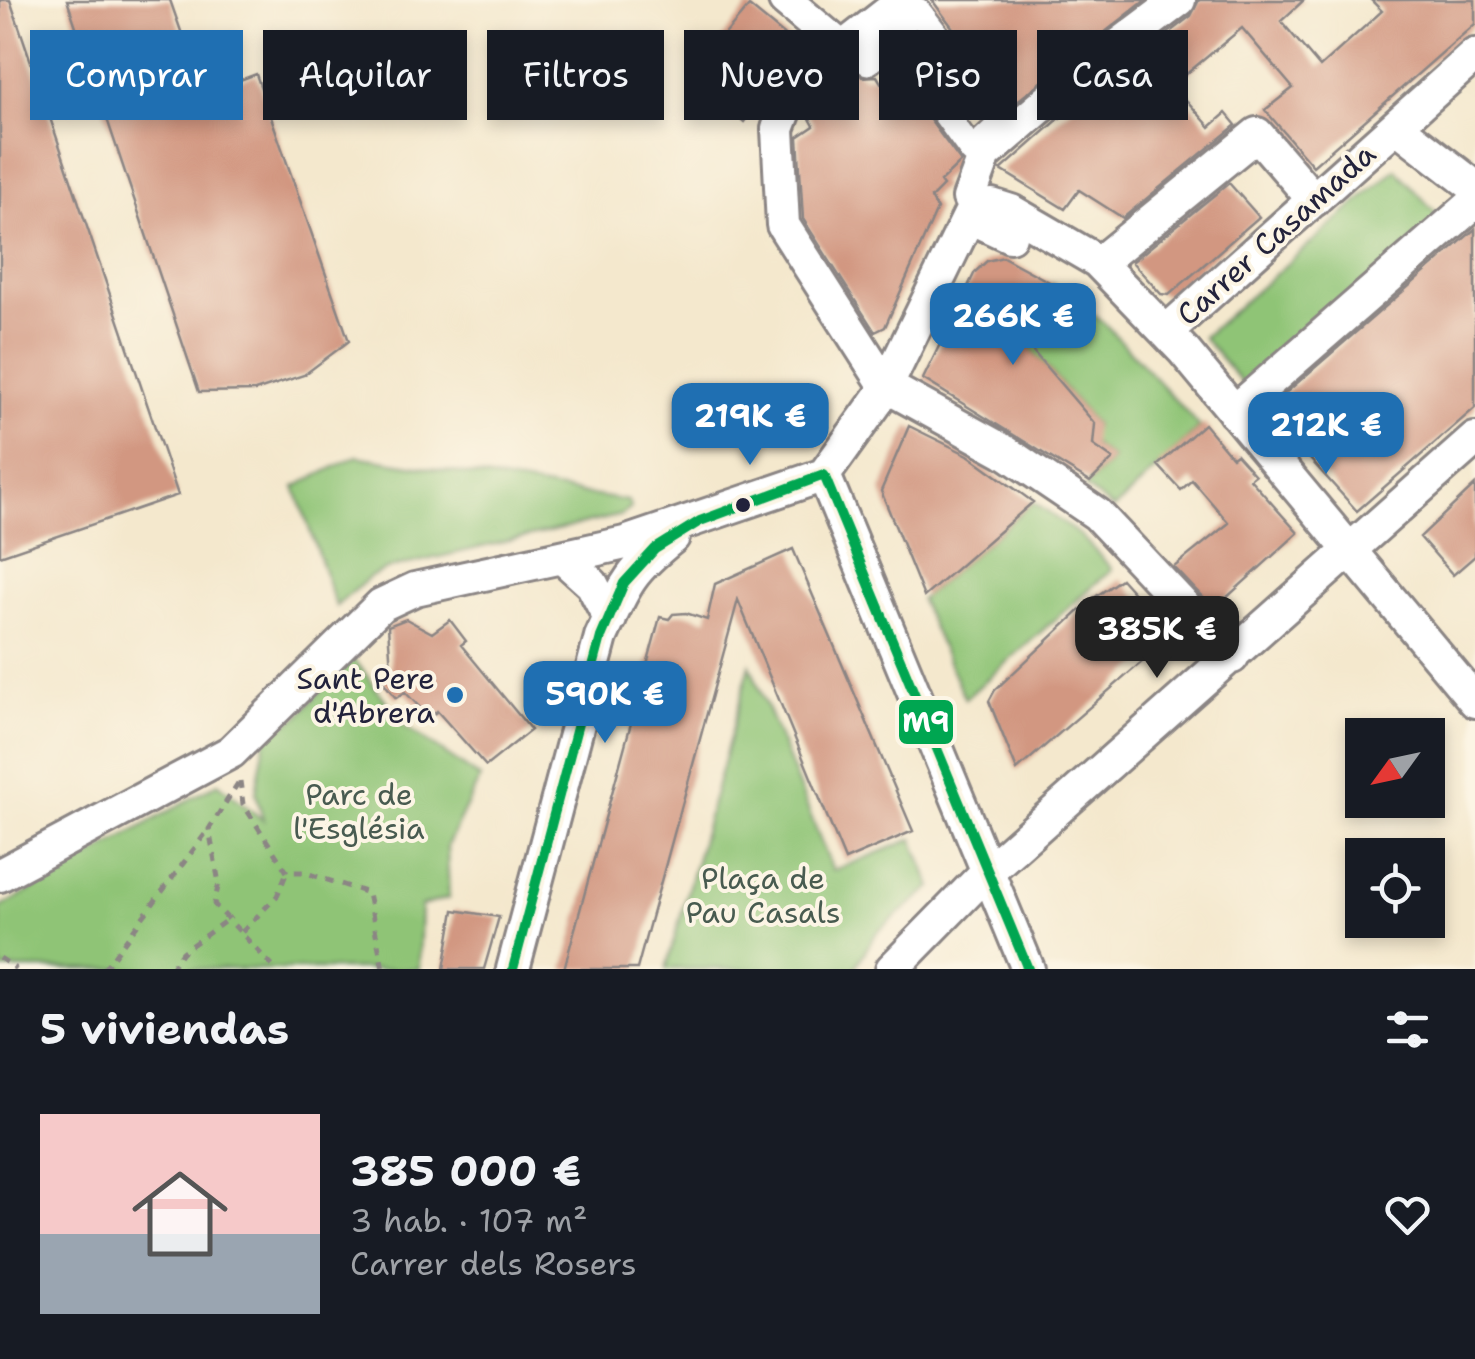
<!DOCTYPE html>
<html lang="es">
<meta charset="utf-8">
<style>
body{margin:0;font-family:"Shantell Sans",sans-serif;background:#242831;color:#f1f3f6;height:100vh;display:flex;flex-direction:column;font-size:38px;white-space:nowrap}
*{box-sizing:border-box;margin:0}
p{font-size:32px;color:#9ea1a6}
.icon{flex:none;width:55px;height:55px;fill:none;stroke:currentColor;stroke-width:2;stroke-linecap:round;stroke-linejoin:round}
.map{position:relative;height:969px;overflow:hidden}
.side{display:flex;flex-direction:column;background:#171b24;flex:1}
.side>*{flex:none}
.guide{position:absolute;left:30px;top:30px;width:1415px;height:90px;display:flex;gap:20px}
.needle{width:65px;rotate:237deg}
.fabs{position:absolute;left:1345px;top:718px;display:grid;gap:20px}
.fabs a{display:grid;place-items:center;width:100px;height:100px;border-radius:0px;background:#171b24;box-shadow:0 5px 15px #0003;font-size:50px}
.price{position:absolute;translate:-50% -85px;padding:0 22px;border-radius:20px;background:#1f6fb2;color:#fff;font-size:32px;line-height:65px;filter:drop-shadow(0 2px 5px #0008)}
.price::after{content:'';position:absolute;left:50%;top:60px;width:30px;height:22px;margin-left:-15px;background:inherit;clip-path:polygon(0 0,100% 0,50% 100%)}
.price.selected{background:#222;color:#fff}
ul{padding:0;list-style:none}
li{display:flex;align-items:center;gap:30px;height:250px;padding:0 40px}
li span{display:grid;place-items:center;flex:none;width:280px;height:200px;border-radius:0px;color:#555}
li>.icon{margin-inline-start:auto}
span .icon{width:120px;height:120px;fill:#fffc;stroke-width:1}
li b{font-size:42px}
h2{display:flex;justify-content:space-between;align-items:center;height:120px;padding:0 40px;font-size:42px}
.pill{padding:0 35px;border-radius:0px;background:#171b24;box-shadow:0 5px 15px #0003;font-size:35px;line-height:90px}
.pill.selected{background:#1f6fb2;color:#fff}
.map>svg:first-child{display:block}
.green{fill:#8fc476;stroke:#587358;stroke-width:2.5}
.building{fill:#d29781}
.lines{fill:none;stroke-linecap:round;stroke-linejoin:round}
.pedestrian-casing{stroke:#8b8584;stroke-width:30}
.minor-casing{stroke:#8b8584;stroke-width:38}
.path{stroke:#8b8584;stroke-width:5;stroke-dasharray:8 8;stroke-linecap:butt}
.pedestrian{stroke:#fff;stroke-width:25}
.minor{stroke:#fff;stroke-width:32}
.bus-1-casing{stroke:#fcf5e5;stroke-width:18}
.bus-1{stroke:#00a651;stroke-width:10}
.bus-dot{fill:#22223b;stroke:#fcf5e5;stroke-width:4}
.poi-dot{fill:#1f6fb2;stroke:#fcf5e5;stroke-width:4}
.labels{text-anchor:middle;dominant-baseline:central;stroke-width:8;stroke-linejoin:round;paint-order:stroke}
.street-label{font-size:30px;fill:#22223b;stroke:#fcf5e5}
.poi-label{font-size:30px;fill:#22223b;stroke:#fcf5e5;text-anchor:end}
.park-label{font-size:30px;fill:#485b50;stroke:#fcf5e5}
.line-badge{stroke:#fcf5e5;stroke-width:4}
.badge-label{font-size:28px;text-anchor:middle;font-weight:bold;fill:#fff}
</style>
<div class="map">
<svg width="1475" height="969" viewBox="0 0 1475 969">
<rect width="100%" height="100%" fill="#fcf5e5"/>
<filter id="ink" filterUnits="userSpaceOnUse"><feTurbulence type="fractalNoise" baseFrequency=".01" numOctaves="2"/><feDisplacementMap in="SourceGraphic" scale="20" xChannelSelector="R" yChannelSelector="G"/><feConvolveMatrix kernelMatrix="1 2 1 2 8 2 1 2 1" color-interpolation-filters="sRGB"/></filter>
<filter id="wash" filterUnits="userSpaceOnUse"><feTurbulence type="fractalNoise" baseFrequency=".0048" numOctaves="4" result="noise"/><feDisplacementMap in="SourceGraphic" scale="40" xChannelSelector="R" yChannelSelector="G"/><feGaussianBlur stdDeviation="2.25" result="paint"/><feColorMatrix in="noise" values="0 0 0 0 0 0 0 0 0 0 0 0 0 0 0 0 0 1.4 0 .05"/><feComposite in="paint" operator="in"/></filter>
<g filter="url(#wash)">
<rect width="100%" height="100%" fill="#f4e8cd"/>
<path class="green" d="M1396,169L1442,220L1244,386L1203,337Z
M1053,284L1104,323L1200,427L1114,509L1085,487L1113,459L1090,443L1095,424L1031,349L1026,333Z
M357,456L628,501L631,508L622,515L387,569L370,577L336,606L295,487Z
M1033,502L1081,536L1112,569L965,699L920,600Z
M351,655L405,726L480,778L447,846L449,898L421,906L419,969H0V908L218,783L263,820L256,792L266,736L299,716Z
M750,665L833,871L913,839L932,887L877,932L854,969H666Z"/>
<g id="blocks">
<path class="building" d="M0,0H10L178,495L0,556Z
M67,0H170L203,94L256,74L349,341L304,375L255,391L199,392Z
M932,0H1146L1011,106Z
M1199,0H1304L1281,21L1320,67L1382,11L1371,0H1475V24L1313,166L1265,110L1293,88L1242,28L1173,85L1210,127L1226,113L1236,125L1123,218L1079,190L1065,209L1001,170L1079,101L1191,16Z
M749,6L805,52L782,70L744,122L690,76Z
M852,66L862,77L877,76L886,91L902,82L961,162L940,182L943,186L931,198L937,209L885,327L875,332L803,219L798,137L814,126L806,111L812,97Z
M1229,183L1259,217L1169,295L1161,294L1132,262Z
M1475,229V408L1357,511L1266,410Z
M1003,257L1053,284L1028,329L1036,340L1031,349L1095,424L1093,445L1113,459L1090,482L923,379L975,272L987,261Z
M1204,424L1232,457L1236,454L1255,475L1250,479L1298,533L1214,609L1174,567L1229,523L1192,480L1181,490L1158,465Z
M909,426L968,455L1033,502L924,597L881,491Z
M1475,485V556L1453,575L1420,537Z
M793,549L913,831L845,860L738,600L637,969H564L660,617L669,619L673,614L686,613L707,620L715,584Z
M1121,579L1172,636L1017,770L989,701L995,690L1091,600Z
M406,619L432,633L450,620L466,641L461,645L531,730L486,766L437,711L430,718L405,692L396,698L380,678L391,670L388,626Z
M454,910L499,917L484,969H444Z"/>
</g>
</g>
<g filter="url(#ink)">
<use href="#blocks" fill-opacity="0" stroke="#8b8584" stroke-width="2.5"/>
<g class="lines">
<g class="pedestrian-casing">
<path id="pedestrian" d="M918,11L1003,122L972,151L894,43L868,62L862,52Z"/>
</g>
<g class="minor-casing">
<path id="minor" d="M785,0L842,48
M904,0L795,85L778,129L783,225L886,386L1004,451L1097,514L1232,657
M1396,126L1475,187
M973,208L992,205L1011,211L1097,261L1184,351L1475,701
M1010,236L982,223L969,198L985,155L1066,85L1179,0
M1099,263L1257,134L1314,200
M1166,332L1475,55
M1234,412L1475,202
M824,475L1028,969
M562,557L592,584L610,619
M0,875L231,752L381,605L415,589L625,543L824,475L883,393L973,208
M513,969L601,637C625,585 627,574 673,537
M892,969L988,871L1475,439"/>
</g>
<path class="path" d="M240,781L243,804L287,872H303L368,893L383,969
M238,783L209,829L219,883L214,904L275,969
M242,932L277,896L287,872
M0,958L16,969
M104,969L209,829
M170,969L182,952L231,917"/>
<use href="#pedestrian" class="pedestrian"/>
<use href="#minor" class="minor"/>
<g class="bus-1-casing">
<path id="bus-1" d="M824,475L1028,969
M513,969L601,637L624,583L655,549L700,521L824,475"/>
</g>
<use href="#bus-1" class="bus-1"/>
</g>
</g>
<circle class="bus-dot" cx="743" cy="505" r="9"/>
<circle class="poi-dot" cx="455" cy="695" r="10"/>
<g class="labels">
<g class="street-label">
<text transform="translate(1276 234) rotate(-42)">Carrer Casamada</text>
</g>
<g class="poi-label">
<text x="435" y="678">Sant Pere<tspan x="435" dy="34">d'Abrera</tspan></text>
</g>
<g class="park-label">
<text x="359" y="794">Parc de<tspan x="359" dy="34">l'Església</tspan></text>
<text x="763" y="878">Plaça de<tspan x="763" dy="34">Pau Casals</tspan></text>
</g>
</g>
<rect class="line-badge" x="897" y="698" width="58" height="48" rx="10" fill="#00a651"/>
<g class="badge-label">
<text x="926" y="732">M9</text>
</g>
</svg>
<div class="fabs">
<a><svg class="needle" viewBox="-14 -14 28 28"><path d="M0-13l5 13h-10z" fill="#e53935"/><path d="M0 13l5-13h-10z" fill="#9ea1a6"/></svg></a>
<a><svg class="icon" aria-label="locate" viewBox="0 0 24 24"><circle cx="12" cy="12" r="6"/><path d="M12 2v4M12 18v4M2 12h4M18 12h4"/></svg></a>
</div>
<b class="price" style="left:1013px;top:368px">266K €</b>
<b class="price" style="left:750px;top:468px">219K €</b>
<b class="price" style="left:1326px;top:477px">212K €</b>
<b class="price selected" style="left:1157px;top:681px">385K €</b>
<b class="price" style="left:605px;top:746px">590K €</b>
<div class="guide">
<a class="pill selected">Comprar</a>
<a class="pill">Alquilar</a>
<a class="pill">Filtros</a>
<a class="pill">Nuevo</a>
<a class="pill">Piso</a>
<a class="pill">Casa</a>
</div>
</div>
<section class="side">
<h2>5 viviendas<svg class="icon" aria-label="filters" viewBox="0 0 24 24"><path d="M4 7h16M4 17h16"/><circle cx="9" cy="7" r="2"/><circle cx="15" cy="17" r="2"/></svg></h2>
<ul>
<li><span style="background:linear-gradient(#f6c9c9 60%,#9aa5b1 0)"><svg class="icon" aria-label="home" viewBox="0 0 24 24"><path d="M3 11l9-7 9 7M6 9v11h12V9"/></svg></span><div><b>385 000 €</b><p>3 hab. · 107 m²</p><p>Carrer dels Rosers</p></div><svg class="icon" aria-label="heart" viewBox="0 0 24 24"><path d="M12 20l-8-8c-3-5 5-10 8-4 3-6 11-1 8 4z"/></svg></li>
</ul>
</section>
